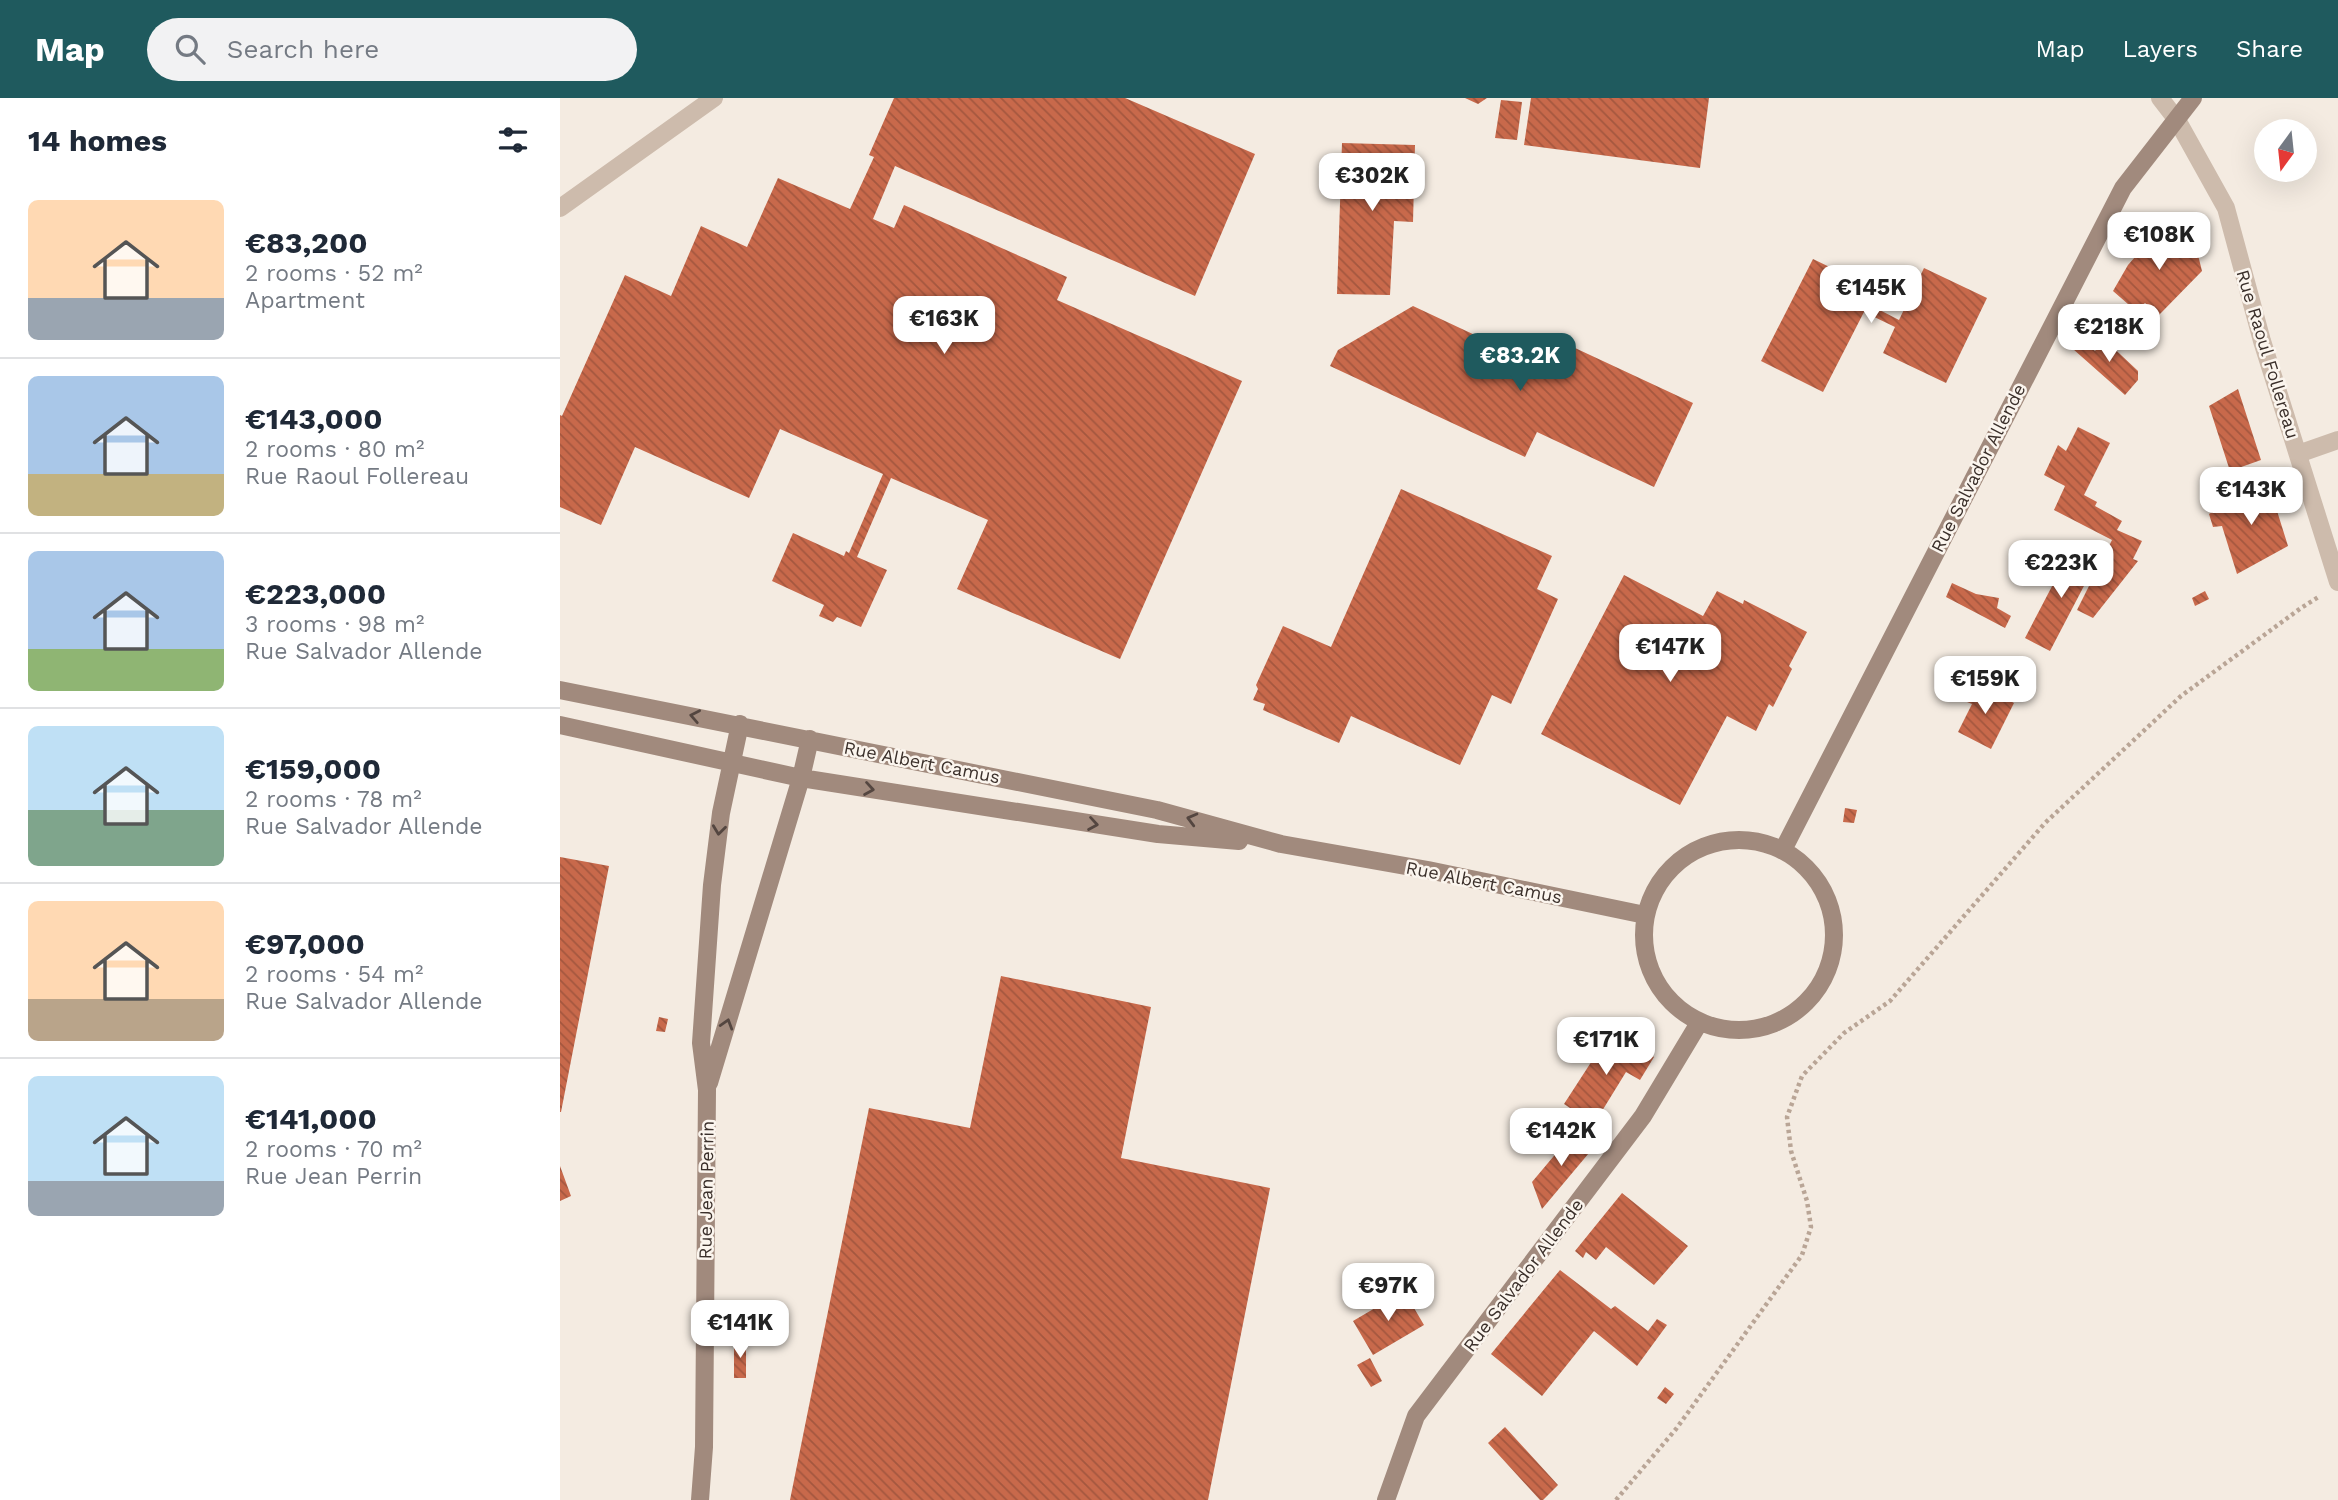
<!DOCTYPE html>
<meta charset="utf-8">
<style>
body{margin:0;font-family:"Work Sans",sans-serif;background:#f2f2f3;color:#1f2937;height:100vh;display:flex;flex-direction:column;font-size:26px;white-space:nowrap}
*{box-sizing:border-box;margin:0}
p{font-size:23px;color:#747a83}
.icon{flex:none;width:38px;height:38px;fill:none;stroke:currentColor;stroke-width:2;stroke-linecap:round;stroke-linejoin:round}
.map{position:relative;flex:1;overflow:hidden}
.details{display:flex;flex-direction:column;background:#fff;width:560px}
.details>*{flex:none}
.needle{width:46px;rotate:195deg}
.buttons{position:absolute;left:1694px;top:21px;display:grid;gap:14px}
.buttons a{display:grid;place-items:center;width:63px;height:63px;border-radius:50%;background:#fff;box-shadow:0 7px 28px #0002;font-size:35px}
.price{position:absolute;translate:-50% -60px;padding:0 16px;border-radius:14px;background:#fff;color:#222;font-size:23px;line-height:46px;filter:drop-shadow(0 2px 4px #0008)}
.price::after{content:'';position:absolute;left:50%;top:42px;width:21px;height:16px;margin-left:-10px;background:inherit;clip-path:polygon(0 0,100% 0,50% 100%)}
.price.selected{background:#1f5a5e;color:#fff}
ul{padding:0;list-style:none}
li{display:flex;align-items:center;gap:21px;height:175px;padding:0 28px}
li+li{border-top:2px solid #e0e1e3}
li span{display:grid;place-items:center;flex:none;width:196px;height:140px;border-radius:10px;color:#555}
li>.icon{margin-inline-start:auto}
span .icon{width:84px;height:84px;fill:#fffc;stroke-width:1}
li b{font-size:30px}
h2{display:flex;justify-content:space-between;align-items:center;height:84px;padding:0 28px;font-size:30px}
header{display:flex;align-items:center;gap:42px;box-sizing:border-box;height:98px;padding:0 35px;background:#1f5a5e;color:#fff}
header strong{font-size:33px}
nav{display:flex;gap:38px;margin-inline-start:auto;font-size:24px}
.search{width:490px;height:63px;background:#f2f2f3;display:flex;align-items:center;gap:18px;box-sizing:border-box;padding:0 24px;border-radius:38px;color:#747a83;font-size:26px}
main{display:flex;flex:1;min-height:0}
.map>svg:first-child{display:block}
.building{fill:url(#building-back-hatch)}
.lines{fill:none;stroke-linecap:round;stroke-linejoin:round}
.path{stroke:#b9a596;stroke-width:4.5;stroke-dasharray:3.5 3.5;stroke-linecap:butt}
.street{stroke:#cdbbac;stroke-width:18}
.secondary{stroke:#a18a7d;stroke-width:18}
.oneway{stroke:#544640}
.labels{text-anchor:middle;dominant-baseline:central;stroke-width:5;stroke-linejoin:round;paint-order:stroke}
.street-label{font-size:18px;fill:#3b302b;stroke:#fbf5ee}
</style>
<header>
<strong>Map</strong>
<div class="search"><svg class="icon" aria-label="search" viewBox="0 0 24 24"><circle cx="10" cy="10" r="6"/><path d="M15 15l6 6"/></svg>Search here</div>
<nav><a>Map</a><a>Layers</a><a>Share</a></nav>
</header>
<main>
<section class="details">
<h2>14 homes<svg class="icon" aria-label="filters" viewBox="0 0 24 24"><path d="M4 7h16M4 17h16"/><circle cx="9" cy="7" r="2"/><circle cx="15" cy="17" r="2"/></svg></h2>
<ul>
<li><span style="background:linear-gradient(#ffd9b3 70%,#9aa5b1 0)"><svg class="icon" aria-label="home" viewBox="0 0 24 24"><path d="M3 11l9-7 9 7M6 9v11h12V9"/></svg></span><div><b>€83,200</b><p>2 rooms · 52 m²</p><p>Apartment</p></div></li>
<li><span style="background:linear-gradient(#a9c7e8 70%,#c2b280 0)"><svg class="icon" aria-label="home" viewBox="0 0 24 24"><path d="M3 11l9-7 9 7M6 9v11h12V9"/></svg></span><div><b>€143,000</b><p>2 rooms · 80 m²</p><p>Rue Raoul Follereau</p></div></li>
<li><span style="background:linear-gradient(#a9c7e8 70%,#8fb573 0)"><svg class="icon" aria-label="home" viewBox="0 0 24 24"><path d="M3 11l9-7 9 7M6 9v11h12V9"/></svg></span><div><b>€223,000</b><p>3 rooms · 98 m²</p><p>Rue Salvador Allende</p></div></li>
<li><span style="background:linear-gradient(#bfe0f5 60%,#7fa58c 0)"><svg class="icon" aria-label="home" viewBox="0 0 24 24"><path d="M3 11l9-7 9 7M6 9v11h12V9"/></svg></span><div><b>€159,000</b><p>2 rooms · 78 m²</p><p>Rue Salvador Allende</p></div></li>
<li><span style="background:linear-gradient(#ffd9b3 70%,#b9a48a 0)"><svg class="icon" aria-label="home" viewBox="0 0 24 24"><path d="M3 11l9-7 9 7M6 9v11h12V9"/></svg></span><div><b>€97,000</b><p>2 rooms · 54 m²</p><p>Rue Salvador Allende</p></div></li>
<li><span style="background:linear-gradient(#bfe0f5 75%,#9aa5b1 0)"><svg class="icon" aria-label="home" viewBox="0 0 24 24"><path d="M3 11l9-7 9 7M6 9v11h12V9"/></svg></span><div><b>€141,000</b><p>2 rooms · 70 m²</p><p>Rue Jean Perrin</p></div></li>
</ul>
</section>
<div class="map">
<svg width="1778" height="1402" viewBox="0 0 1778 1402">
<defs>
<pattern id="building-back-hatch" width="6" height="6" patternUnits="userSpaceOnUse" patternTransform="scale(1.75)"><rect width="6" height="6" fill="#c8694b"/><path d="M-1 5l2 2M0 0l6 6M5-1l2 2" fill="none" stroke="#a4573f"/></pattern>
</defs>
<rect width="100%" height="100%" fill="#f4ebe1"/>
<path class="building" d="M334,0H565L695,56L635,198L335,68L313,121L334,130L344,107L507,179L497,202L682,283L560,561L397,491L428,422L331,380L297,459L327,472L301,529L277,519L273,524L259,518L264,507L212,483L233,435L284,458L286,453L289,455L323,376L220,331L189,400L75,349L41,427L0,409V317L2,318L65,177L111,198L141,128L187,149L218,80L290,111L314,59L309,57Z
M905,0H927L918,6Z
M971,0H1149L1140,70L964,47Z
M941,2L962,4L957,42L935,40Z
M782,45L855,47L853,124L834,123L830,197L777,196Z
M1604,126L1638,157L1642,173L1599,217L1585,205L1576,213L1553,193L1568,167Z
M1253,161L1315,191L1308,206L1339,222L1364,170L1427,200L1386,285L1323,255L1335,229L1304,214L1263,294L1201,263Z
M853,208L1002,278L1015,250L1133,305L1094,389L977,334L965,359L770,268L778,252Z
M1519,239L1535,253L1544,241L1578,273V282L1565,297L1513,251Z
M1678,291L1701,362L1670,373L1649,308Z
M1518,329L1550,345L1524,397L1537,404L1535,408L1562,423L1557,432L1582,443L1573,461L1578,463L1533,520L1517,512L1552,442L1494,412L1505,388L1484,377L1498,347L1506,353Z
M1707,381L1728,448L1677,476L1662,428L1653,429L1649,416Z
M841,391L992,458L977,491L998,501L951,606L932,597L900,667L791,618L779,645L703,612L705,606L693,602L698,591L696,587L723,528L771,549Z
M1512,450L1537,463L1490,553L1465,540Z
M1064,477L1143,518L1157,493L1183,506L1184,502L1247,534L1229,568L1232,571L1213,609L1209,606L1196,633L1167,618L1120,707L981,636Z
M1392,485L1416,496L1439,500L1437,510L1451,518L1445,530L1386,499Z
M1645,493L1649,501L1635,508L1632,500Z
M1416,585L1454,605L1431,651L1398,634L1412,606L1407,604Z
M1285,710L1297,712L1294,725L1283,724Z
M0,759L49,768L1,1014H0Z
M441,878L591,909L561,1060L710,1090L648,1402H230L309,1010L410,1030Z
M99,919L108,921L105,934L96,933Z
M1050,935L1078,953L1080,950L1094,959L1080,982L1066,974L1034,1026L1004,1006Z
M1014,1034L1034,1049L982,1111L972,1084Z
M0,1068L11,1098L0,1103Z
M1062,1095L1128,1148L1094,1187L1046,1149L1036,1162L1026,1154L1023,1160L1015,1153Z
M1000,1172L1051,1211L1055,1208L1088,1233L1097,1221L1107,1227L1077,1268L1034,1233L982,1298L931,1256Z
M844,1193L864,1227L813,1257L793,1223Z
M186,1244V1280H174V1245Z
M810,1260L822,1283L811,1289L797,1267Z
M1105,1289L1114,1296L1106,1306L1097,1300Z
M945,1329L998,1387L983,1402H980L928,1345Z"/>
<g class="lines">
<path class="path" d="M1056,1402L1116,1331L1242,1157L1251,1129L1247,1103L1231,1053L1227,1019L1242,978L1284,935L1330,903L1485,725L1621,598L1741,510L1760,498"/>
<path class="street" d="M1600,0L1617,22L1666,110L1702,243L1778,484
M0,110L154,0
M1738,356L1778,342"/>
<path class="secondary" d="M0,592L597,712L721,746L868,772L1085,817
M0,627L241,680L598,736L679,743
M1084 837a95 95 0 1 1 190 0a95 95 0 1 1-190 0Z
M1223,752L1563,90L1633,0
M149,985L241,680L250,641
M140,1402L144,1349L147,992L141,945L152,787L161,715L180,626
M826,1402L856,1318L1083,1018L1139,925"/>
</g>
<defs><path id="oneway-chevron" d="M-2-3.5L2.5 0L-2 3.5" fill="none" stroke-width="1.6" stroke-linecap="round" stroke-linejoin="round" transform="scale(1.75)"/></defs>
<g class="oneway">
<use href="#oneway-chevron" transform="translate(135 618) rotate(-169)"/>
<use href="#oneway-chevron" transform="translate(309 691) rotate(9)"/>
<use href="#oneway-chevron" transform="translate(632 721) rotate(-165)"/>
<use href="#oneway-chevron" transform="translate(533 726) rotate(9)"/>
<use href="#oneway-chevron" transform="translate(159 732) rotate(97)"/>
<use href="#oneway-chevron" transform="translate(167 926) rotate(-73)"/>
</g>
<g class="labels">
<g class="street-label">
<text transform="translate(1708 256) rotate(73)">Rue Raoul Follereau</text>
<text transform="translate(1418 370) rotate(-63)">Rue Salvador Allende</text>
<text transform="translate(362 664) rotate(11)">Rue Albert Camus</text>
<text transform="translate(924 784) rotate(11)">Rue Albert Camus</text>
<text transform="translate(146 1092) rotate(-89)">Rue Jean Perrin</text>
<text transform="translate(963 1177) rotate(-53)">Rue Salvador Allende</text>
</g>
</g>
</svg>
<div class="buttons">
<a><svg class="needle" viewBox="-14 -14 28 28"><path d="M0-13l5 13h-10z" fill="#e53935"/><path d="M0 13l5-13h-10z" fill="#747a83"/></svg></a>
</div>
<b class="price" style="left:812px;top:115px">€302K</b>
<b class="price" style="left:1599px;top:174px">€108K</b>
<b class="price" style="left:1311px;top:227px">€145K</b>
<b class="price" style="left:384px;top:258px">€163K</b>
<b class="price" style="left:1549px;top:266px">€218K</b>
<b class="price selected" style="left:960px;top:295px">€83.2K</b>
<b class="price" style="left:1691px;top:429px">€143K</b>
<b class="price" style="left:1501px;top:502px">€223K</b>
<b class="price" style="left:1110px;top:586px">€147K</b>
<b class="price" style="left:1425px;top:618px">€159K</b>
<b class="price" style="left:1046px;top:979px">€171K</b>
<b class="price" style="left:1001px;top:1070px">€142K</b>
<b class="price" style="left:828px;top:1225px">€97K</b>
<b class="price" style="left:180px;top:1262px">€141K</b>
</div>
</main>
